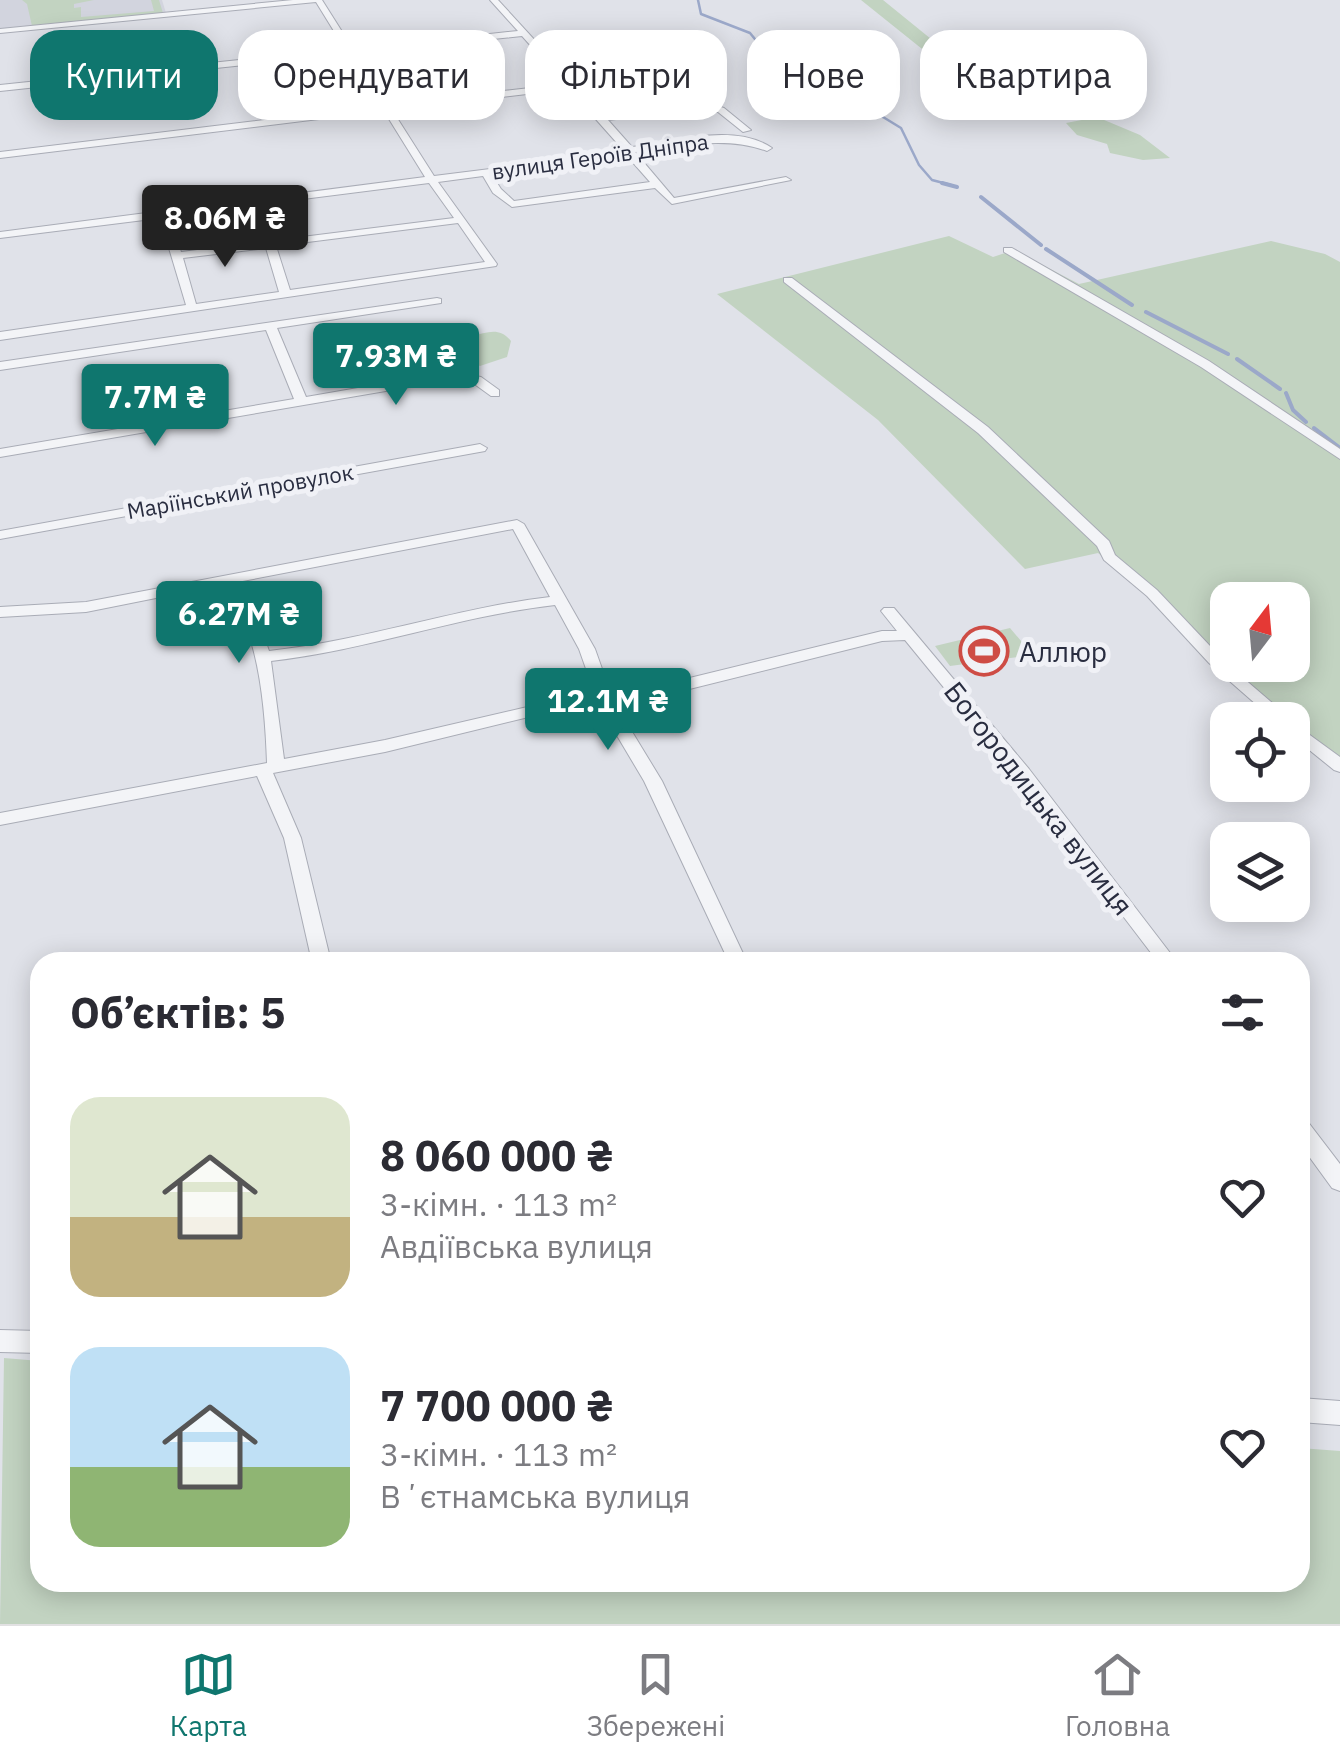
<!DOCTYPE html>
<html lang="uk">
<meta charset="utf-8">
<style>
body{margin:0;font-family:"IBM Plex Sans",sans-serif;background:#f7f7f7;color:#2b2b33;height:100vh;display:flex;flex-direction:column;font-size:38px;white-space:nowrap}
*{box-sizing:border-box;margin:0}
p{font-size:32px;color:#7c7c81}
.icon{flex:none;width:55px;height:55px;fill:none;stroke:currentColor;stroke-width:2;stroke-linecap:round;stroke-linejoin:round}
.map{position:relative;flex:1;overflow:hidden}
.panel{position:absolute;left:30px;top:952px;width:1280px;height:640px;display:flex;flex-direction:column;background:#fff;border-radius:30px;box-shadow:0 5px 25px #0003}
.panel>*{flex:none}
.banner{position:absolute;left:30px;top:30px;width:1280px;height:90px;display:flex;gap:20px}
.needle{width:65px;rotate:16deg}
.tools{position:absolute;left:1210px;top:582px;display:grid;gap:20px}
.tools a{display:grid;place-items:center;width:100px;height:100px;border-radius:20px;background:#fff;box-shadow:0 5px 25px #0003;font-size:50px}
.price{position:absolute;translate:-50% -85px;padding:0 22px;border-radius:10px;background:#0f766e;color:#fff;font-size:32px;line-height:65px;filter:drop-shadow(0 2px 5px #0008)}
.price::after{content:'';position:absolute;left:50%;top:60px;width:30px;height:22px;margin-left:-15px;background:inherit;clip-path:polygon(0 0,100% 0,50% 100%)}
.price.active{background:#222;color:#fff}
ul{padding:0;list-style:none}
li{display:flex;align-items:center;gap:30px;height:250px;padding:0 40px}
li span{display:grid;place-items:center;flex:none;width:280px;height:200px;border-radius:30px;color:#555}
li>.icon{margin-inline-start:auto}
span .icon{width:120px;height:120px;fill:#fffc;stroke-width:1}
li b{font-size:42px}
h2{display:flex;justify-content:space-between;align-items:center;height:120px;padding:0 40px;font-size:42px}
.pill{padding:0 35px;border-radius:30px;background:#fff;box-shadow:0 5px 25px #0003;font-size:35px;line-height:90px}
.pill.active{background:#0f766e;color:#fff}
.menu{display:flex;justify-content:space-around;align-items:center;height:140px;border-top:2px solid #e1e1e2;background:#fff;font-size:28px;color:#7c7c81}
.menu a{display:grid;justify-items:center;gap:5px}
.menu .active{color:#0f766e}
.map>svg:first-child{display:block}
.built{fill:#d2d4de}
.green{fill:#c2d3c1;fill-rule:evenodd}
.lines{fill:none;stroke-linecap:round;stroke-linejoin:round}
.stream-far1{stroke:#9ba8c9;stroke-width:2.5}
.stream{stroke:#9ba8c9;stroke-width:4}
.minor-casing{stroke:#a9acb6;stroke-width:2}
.minor{fill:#f3f4f7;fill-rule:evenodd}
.labels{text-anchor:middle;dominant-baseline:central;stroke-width:10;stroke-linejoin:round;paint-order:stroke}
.far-street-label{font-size:22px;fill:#292d40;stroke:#f0f1f6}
.poi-label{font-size:28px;fill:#292d40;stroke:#f0f1f6;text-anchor:start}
.street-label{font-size:28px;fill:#292d40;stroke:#f0f1f6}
</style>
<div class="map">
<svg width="1340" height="1624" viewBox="0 0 1340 1624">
<rect width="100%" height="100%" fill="#e0e2e9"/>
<path class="built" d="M0,0H162L166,13L0,29Z"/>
<path class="green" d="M22,0H94L74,4V8L81,7V17L154,11L151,0H159L163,13L32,26L27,4Z
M861,0H883L984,82L957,77Z
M1097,117L1140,135L1170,158L1143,160L1110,153L1107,144L1077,135L1066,123Z
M949,236L993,257L1014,250L1079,284L1271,241L1325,254L1340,262V772L1293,727L1292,720H1285L1178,619L1098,553L1025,569L878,420L717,294ZM1228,600H1292V665H1228Z
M450,326H459L471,336C487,333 499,326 511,341L507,357L480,366L473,363L451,368L432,353V348L445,340L446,328Z
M1010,628L1033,655L950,666L935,646Z
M4,1358L40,1361V1582H1300V1448L1340,1451V1624H0Z"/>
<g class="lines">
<path class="stream-far1" d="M698,0L701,14L750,33L784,75L814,83L843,106L883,117L901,128L919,165L932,180L951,185"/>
<path class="stream" d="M942,183L957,187
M981,197L1041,245
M1046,249L1132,305
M1146,312L1228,354
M1237,359L1280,389
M1286,393L1293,410L1306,422
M1314,428L1340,448"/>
<g class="minor-casing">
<path id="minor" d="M293,0H322L353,49L518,31L490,0H498L574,83L654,74L651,79L578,87L603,115L704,102L724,108L751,130L743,132L718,112L704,108L608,120L632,147C674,142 734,122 772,148L767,151C724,135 680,147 635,152L674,198L786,177L791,180L672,204L655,188L512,207L493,193L483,176L438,182L497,264L496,266L0,340V332L186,305L160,218L0,238V232L425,177L384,111L0,158V152L380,106L348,54L0,91V85L345,49L316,2L0,33V29ZM522,36L565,84L503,91L464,42ZM456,43L494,92L389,105L356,53ZM569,89L625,152L434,176L392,110ZM628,157L650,182L514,201L501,189L492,175ZM429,183L454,218L181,252L170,216ZM458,223L485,262L290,290L276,246ZM266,248L279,292L196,304L183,258Z
M1004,248H1012L1209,361L1340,449V459L1201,367L1004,252Z
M784,278H792L988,427L1109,541L1115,555L1157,590L1228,665L1292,720H1274L1209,663L1147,596L1104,560L1097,546L978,433L784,282Z
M437,298L441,299V303L277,328L306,397L450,372L481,377L499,390V396H491L473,383L450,380L0,457V449L294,399L266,330L0,370V362Z
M480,444L487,448L485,451L0,539V531Z
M517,520L524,524L595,649L612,697L882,631H897L881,611L884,608H894L1029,769L1177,962H1158L1017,777L905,640L882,641L617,707L662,781L747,962H729L644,781L600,707H570L385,752L273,773L301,838L331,962H312L284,838L257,776L0,825V813L267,763C265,705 259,642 231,592L211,587L86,612L0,617V607L86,602ZM513,529L550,597C455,608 364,641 269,651L253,605L241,585L232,583ZM555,605L579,649L596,697H570L385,740L284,759L271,661C367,650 459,616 555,605Z
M1292,722L1340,757V772L1334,770L1292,736Z
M1300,1119L1308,1122L1340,1164V1191L1332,1188L1300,1144Z
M0,1330L40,1331V1353L0,1352Z
M1300,1398L1340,1401V1425L1300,1422Z"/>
</g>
<use href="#minor" class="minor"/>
</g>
<defs>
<g id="stadium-ring" transform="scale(2.5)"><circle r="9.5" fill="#f0f1f6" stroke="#ce4c45" stroke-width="1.5"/><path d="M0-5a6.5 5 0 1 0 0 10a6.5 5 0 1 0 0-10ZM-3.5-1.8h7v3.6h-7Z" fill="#ce4c45"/></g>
</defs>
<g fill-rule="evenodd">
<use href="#stadium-ring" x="984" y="651"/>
</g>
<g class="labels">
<g class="far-street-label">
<text transform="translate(600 156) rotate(-8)">вулиця Героїв Дніпра</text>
<text transform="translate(240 491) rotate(-10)">Маріїнський провулок</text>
</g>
<g class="poi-label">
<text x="1019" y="651">Аллюр</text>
</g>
<g class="street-label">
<text transform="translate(1039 798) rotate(52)">Богородицька вулиця</text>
</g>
</g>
</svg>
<div class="tools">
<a><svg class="needle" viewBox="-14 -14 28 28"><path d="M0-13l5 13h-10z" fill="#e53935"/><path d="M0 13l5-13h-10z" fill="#7c7c81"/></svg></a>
<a><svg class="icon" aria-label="locate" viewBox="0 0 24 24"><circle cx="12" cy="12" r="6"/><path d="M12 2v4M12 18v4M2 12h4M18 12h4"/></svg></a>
<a><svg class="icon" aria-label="layers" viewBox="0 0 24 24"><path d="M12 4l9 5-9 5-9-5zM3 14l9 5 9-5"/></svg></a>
</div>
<b class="price active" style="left:225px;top:270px">8.06M ₴</b>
<b class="price" style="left:396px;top:408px">7.93M ₴</b>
<b class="price" style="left:155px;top:449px">7.7M ₴</b>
<b class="price" style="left:239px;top:666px">6.27M ₴</b>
<b class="price" style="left:608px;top:753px">12.1M ₴</b>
<div class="banner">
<a class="pill active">Купити</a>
<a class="pill">Орендувати</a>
<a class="pill">Фільтри</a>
<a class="pill">Нове</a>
<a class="pill">Квартира</a>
</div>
<section class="panel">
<h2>Об’єктів: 5<svg class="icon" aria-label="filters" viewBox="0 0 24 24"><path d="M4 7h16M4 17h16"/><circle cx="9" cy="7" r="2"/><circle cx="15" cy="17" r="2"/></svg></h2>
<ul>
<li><span style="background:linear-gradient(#dfe7d0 60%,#c2b280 0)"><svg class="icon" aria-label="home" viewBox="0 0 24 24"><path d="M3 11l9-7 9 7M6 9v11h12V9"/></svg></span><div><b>8 060 000 ₴</b><p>3-кімн. · 113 m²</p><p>Авдіївська вулиця</p></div><svg class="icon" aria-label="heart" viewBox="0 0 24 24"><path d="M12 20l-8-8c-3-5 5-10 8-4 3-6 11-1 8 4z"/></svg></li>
<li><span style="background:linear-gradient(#bfe0f5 60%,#8fb573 0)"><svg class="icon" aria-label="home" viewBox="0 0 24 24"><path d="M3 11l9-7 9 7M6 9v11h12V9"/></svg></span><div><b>7 700 000 ₴</b><p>3-кімн. · 113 m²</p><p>Вʼєтнамська вулиця</p></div><svg class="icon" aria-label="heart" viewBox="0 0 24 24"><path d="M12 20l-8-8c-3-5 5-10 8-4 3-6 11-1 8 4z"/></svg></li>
</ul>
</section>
</div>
<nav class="menu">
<a class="active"><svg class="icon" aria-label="map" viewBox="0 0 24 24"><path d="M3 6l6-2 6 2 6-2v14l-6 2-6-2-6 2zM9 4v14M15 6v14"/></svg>Карта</a>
<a><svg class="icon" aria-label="saved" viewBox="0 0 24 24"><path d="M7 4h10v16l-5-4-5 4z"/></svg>Збережені</a>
<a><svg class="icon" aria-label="home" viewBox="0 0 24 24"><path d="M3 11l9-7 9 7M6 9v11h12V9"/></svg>Головна</a>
</nav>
